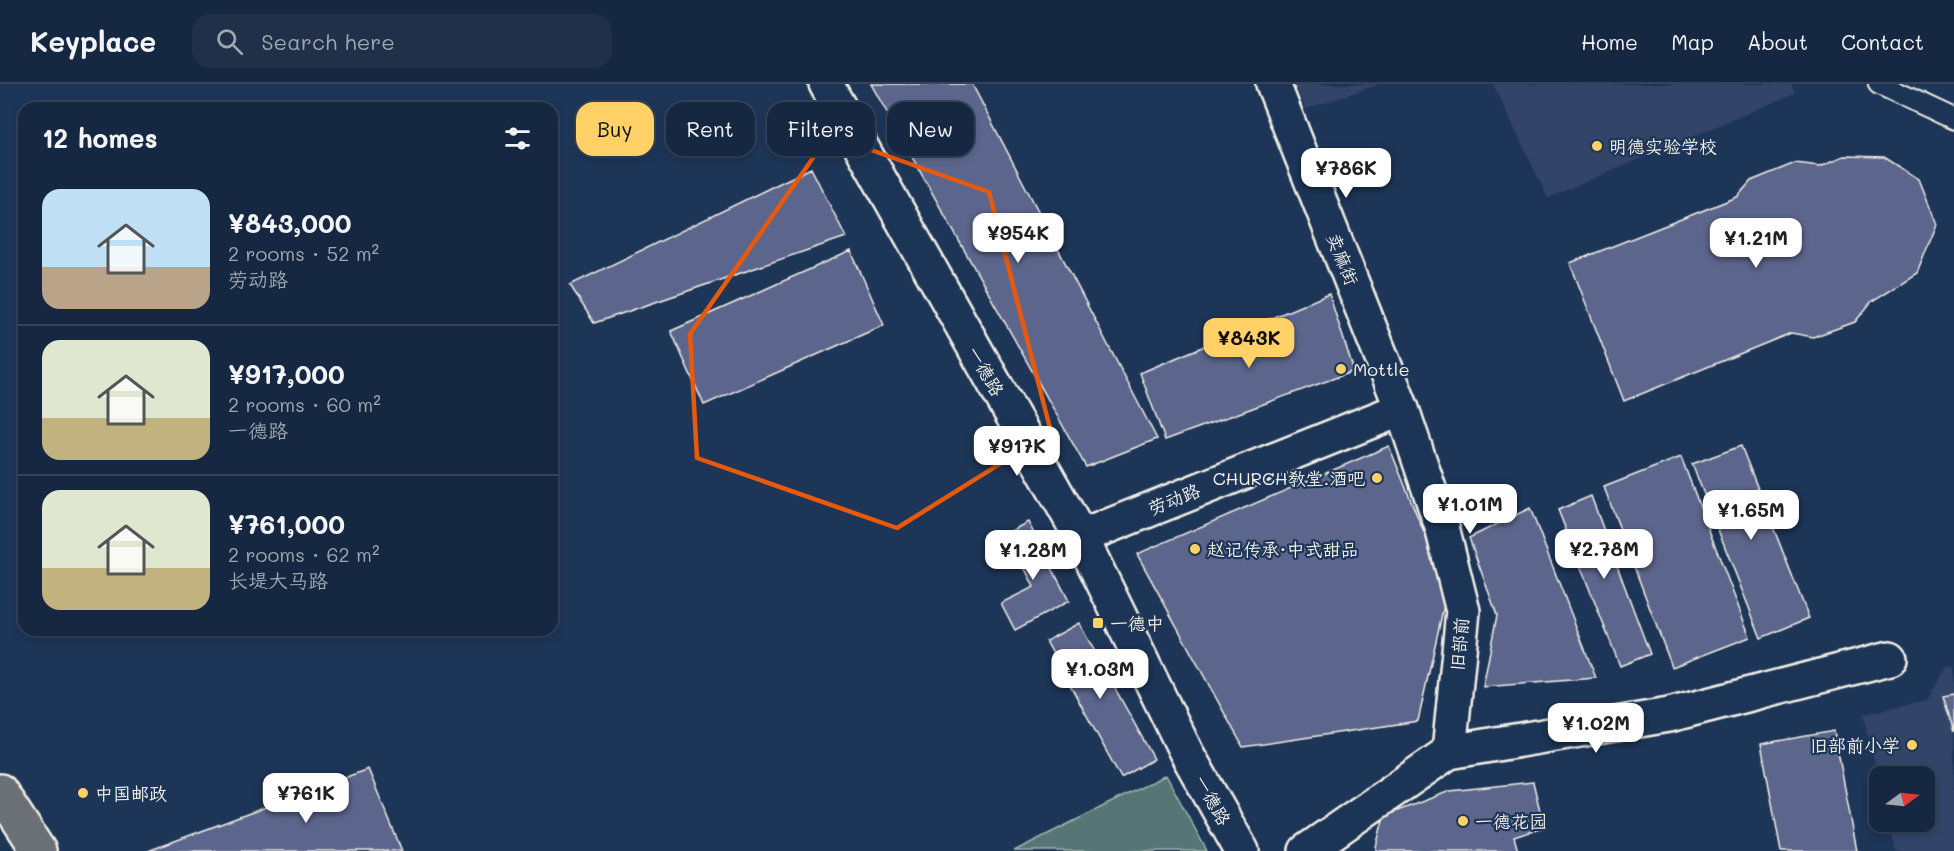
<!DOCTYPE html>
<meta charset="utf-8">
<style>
body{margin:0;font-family:Mali,"LXGW WenKai TC",sans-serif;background:#1f3048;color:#f1f3f6;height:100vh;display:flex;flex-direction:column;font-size:22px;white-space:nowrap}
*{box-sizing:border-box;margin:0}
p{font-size:20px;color:#9ea6b1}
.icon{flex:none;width:33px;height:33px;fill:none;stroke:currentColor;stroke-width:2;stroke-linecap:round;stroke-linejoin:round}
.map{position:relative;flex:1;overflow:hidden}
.panel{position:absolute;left:18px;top:18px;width:540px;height:534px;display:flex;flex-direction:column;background:#162841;border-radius:18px;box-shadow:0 3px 9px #0003,0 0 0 2px #35445a}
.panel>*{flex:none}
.hud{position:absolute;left:576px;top:18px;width:570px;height:54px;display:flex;gap:12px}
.needle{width:39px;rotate:75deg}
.buttons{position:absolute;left:1869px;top:682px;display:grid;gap:12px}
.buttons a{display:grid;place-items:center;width:66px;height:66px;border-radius:12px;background:#162841;box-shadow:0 3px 9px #0003,0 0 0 2px #35445a;font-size:30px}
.price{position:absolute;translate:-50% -51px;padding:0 14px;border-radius:12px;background:#fff;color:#222;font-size:20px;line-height:39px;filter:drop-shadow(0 2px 3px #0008)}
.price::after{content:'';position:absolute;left:50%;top:36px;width:18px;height:14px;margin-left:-9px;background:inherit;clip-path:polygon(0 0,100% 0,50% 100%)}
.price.current{background:#ffd166;color:#111}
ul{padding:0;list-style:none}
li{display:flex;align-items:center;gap:18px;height:150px;padding:0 24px}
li+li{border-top:2px solid #35445a}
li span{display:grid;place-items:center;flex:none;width:168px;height:120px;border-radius:18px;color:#555}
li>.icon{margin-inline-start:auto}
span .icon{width:72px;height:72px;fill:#fffc;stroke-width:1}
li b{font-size:26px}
h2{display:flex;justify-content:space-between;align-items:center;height:72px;padding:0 24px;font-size:26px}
.pill{padding:0 21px;border-radius:18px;background:#162841;box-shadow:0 3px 9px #0003,0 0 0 2px #35445a;font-size:21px;line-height:54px}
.pill.current{background:#ffd166;color:#111}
header{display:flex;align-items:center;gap:36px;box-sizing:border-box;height:84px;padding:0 30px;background:#162841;border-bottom:2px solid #35445a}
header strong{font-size:28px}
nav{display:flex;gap:33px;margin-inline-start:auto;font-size:21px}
.search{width:420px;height:54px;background:#1f3048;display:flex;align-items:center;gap:15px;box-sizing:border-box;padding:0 21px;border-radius:18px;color:#9ea6b1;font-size:22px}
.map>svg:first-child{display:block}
.built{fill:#304467}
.green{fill:#557675;stroke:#a4b4ae;stroke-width:1.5}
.building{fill:#5b668d;stroke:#f4f1e8;stroke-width:1.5}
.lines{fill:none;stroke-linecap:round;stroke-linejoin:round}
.lane-casing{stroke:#f4f1e8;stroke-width:24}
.street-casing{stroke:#f4f1e8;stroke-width:38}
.secondary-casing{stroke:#f4f1e8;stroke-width:38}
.primary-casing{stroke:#f4f1e8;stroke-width:38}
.lane{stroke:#1d3557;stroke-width:20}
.street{stroke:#1d3557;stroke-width:33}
.secondary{stroke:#1d3557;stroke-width:33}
.primary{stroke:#6a7074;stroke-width:33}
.marked{fill:none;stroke:#e8590c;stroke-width:4.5;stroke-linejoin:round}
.poi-dot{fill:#ffd166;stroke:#1d3557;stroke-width:2}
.labels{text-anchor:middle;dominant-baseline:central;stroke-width:4.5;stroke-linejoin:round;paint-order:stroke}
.poi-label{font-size:18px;fill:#f4f1e8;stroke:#1d3557;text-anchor:start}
.street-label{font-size:18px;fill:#f4f1e8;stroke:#1d3557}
</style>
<header>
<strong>Keyplace</strong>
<div class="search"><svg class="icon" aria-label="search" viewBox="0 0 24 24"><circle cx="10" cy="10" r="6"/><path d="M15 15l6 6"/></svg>Search here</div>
<nav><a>Home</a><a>Map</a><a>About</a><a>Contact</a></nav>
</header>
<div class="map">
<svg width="1954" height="767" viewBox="0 0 1954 767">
<rect width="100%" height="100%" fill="#1d3557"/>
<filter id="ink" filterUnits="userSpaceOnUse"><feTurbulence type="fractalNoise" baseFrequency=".0167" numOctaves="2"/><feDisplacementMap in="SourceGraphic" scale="12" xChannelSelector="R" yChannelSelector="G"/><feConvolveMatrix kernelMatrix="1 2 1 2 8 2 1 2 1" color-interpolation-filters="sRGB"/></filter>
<g filter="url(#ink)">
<path class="built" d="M1293,0H1380L1306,25Z
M1493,0H1791L1795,9L1548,114Z
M1954,582V767H1896L1889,738H1924V693H1880L1879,698L1863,630L1927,616L1947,583Z"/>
<path class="green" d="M1166,691L1207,767H1014Z"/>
<path class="building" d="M871,0H972L1157,355L1086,383Z
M1844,72L1884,73L1919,95L1937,140L1917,189L1872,217L1855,238L1813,253L1791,249L1624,317L1570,179L1737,113L1751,97L1795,79L1820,82Z
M811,84L846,153L594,239L570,201Z
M851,167L884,241L704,321L671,247Z
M1329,210L1354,287L1165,356L1140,289Z
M1389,362L1437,481L1445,517L1418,637L1243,663L1137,470Z
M1741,362L1809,534L1761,554L1692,380Z
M1681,373L1750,553L1672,583L1604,403Z
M1591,412L1650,570L1620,582L1558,426Z
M1530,424L1596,594L1483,603L1497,531L1469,454Z
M1028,438L1069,517L1015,546L1001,519L1034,503L1007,449Z
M1079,539L1154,675L1121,694L1046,557Z
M1954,610V648L1943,612Z
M1834,647L1857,767H1781L1761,660Z
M368,685L402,767H148Z
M1533,698L1544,743L1514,753L1518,767H1376V763L1384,732L1450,707Z"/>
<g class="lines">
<g class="lane-casing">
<path id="lane" d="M1879,0L1954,35"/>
</g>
<g class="street-casing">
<path id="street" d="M1273,0L1402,325L1442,443L1463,527L1449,668
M1081,453L1402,325
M1306,767L1449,668L1669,631L1890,574"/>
</g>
<g class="secondary-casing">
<path id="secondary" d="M826,0L1081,453L1186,668L1242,767"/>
</g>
<g class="primary-casing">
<path id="primary" d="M0,707L39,767"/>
</g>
<use href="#lane" class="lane"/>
<use href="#street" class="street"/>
<use href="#secondary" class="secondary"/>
<use href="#primary" class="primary"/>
</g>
</g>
<path class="marked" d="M829,51L989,108L1051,348L897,444L697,374L690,250Z"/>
<g class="poi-dot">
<circle cx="1597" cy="62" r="6"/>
<circle cx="1341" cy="285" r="6"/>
<circle cx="1377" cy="394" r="6"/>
<circle cx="1195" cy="465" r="6"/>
<rect x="1092" y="533" width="12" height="12" rx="3"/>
<circle cx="1912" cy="661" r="6"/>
<circle cx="83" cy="709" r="6"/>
<circle cx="1463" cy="737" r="6"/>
</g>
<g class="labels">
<g class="poi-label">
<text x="1609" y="62">明德实验学校</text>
<text x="1353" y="285">Mottle</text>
<text x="1365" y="394" text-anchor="end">CHURCH教堂.酒吧</text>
<text x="1207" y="465">赵记传承·中式甜品</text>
<text x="1110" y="539">一德中</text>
<text x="1900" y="661" text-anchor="end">旧部前小学</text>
<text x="95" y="709">中国邮政</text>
<text x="1475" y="737">一德花园</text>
</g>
<g class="street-label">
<text transform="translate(1343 175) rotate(68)">卖麻街</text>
<text transform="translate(986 287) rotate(60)">一德路</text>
<text transform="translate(1174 415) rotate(-22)">劳动路</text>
<text transform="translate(1459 560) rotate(-85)">旧部前</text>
<text transform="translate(1213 716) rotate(61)">一德路</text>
</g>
</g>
</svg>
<div class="buttons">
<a><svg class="needle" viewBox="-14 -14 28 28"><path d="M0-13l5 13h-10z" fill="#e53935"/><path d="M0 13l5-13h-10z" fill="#9ea6b1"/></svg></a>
</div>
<b class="price" style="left:1346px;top:115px">¥786K</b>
<b class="price" style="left:1018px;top:180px">¥954K</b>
<b class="price" style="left:1756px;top:185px">¥1.21M</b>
<b class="price current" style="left:1249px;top:285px">¥843K</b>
<b class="price" style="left:1017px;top:393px">¥917K</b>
<b class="price" style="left:1470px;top:451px">¥1.01M</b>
<b class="price" style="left:1751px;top:457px">¥1.65M</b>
<b class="price" style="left:1604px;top:496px">¥2.78M</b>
<b class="price" style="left:1033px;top:497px">¥1.28M</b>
<b class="price" style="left:1100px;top:616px">¥1.03M</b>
<b class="price" style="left:1596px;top:670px">¥1.02M</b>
<b class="price" style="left:306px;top:740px">¥761K</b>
<div class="hud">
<a class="pill current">Buy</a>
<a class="pill">Rent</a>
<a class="pill">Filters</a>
<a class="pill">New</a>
</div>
<section class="panel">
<h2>12 homes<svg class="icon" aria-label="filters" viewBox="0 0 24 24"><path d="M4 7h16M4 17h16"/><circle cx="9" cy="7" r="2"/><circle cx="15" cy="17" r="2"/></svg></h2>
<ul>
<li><span style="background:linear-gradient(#bfe0f5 65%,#b9a48a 0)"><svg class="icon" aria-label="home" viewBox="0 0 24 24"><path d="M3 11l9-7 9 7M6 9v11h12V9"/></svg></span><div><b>¥843,000</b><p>2 rooms · 52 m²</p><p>劳动路</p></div></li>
<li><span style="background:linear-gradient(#dfe7d0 65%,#c2b280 0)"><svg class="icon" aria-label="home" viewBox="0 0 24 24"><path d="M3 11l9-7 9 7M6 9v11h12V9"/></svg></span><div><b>¥917,000</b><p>2 rooms · 60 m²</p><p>一德路</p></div></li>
<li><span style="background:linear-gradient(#dfe7d0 65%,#c2b280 0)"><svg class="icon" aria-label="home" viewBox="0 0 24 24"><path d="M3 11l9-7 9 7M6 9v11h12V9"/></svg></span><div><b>¥761,000</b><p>2 rooms · 62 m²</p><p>长堤大马路</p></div></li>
</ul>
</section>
</div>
